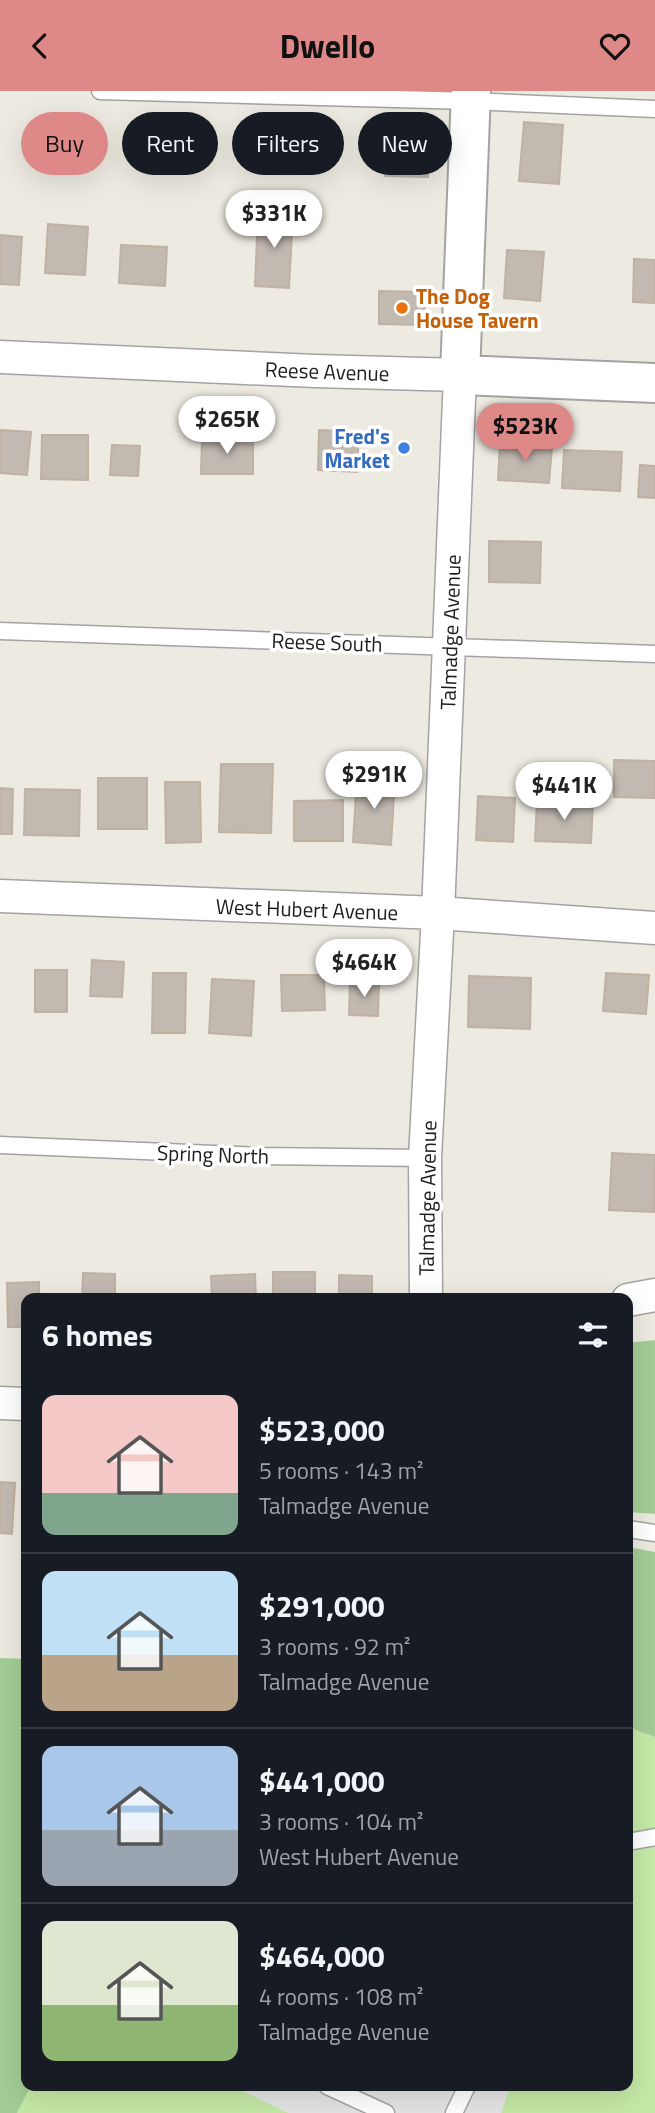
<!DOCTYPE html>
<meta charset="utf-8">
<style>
body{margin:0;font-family:"Titillium Web",sans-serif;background:#20242c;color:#f1f3f6;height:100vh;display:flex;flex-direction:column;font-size:26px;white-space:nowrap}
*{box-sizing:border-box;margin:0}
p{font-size:23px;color:#9ea1a6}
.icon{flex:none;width:38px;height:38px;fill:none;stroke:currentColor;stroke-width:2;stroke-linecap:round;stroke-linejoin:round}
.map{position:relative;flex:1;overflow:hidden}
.side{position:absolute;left:21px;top:1202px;width:612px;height:798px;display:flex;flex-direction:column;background:#171b24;border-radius:14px;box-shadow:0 7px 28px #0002}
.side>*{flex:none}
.top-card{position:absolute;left:21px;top:21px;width:614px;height:63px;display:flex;gap:14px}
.price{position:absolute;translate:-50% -60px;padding:0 16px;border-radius:24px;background:#fff;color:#222;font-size:23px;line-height:46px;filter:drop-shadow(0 2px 4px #0008)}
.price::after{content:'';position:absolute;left:50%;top:42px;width:21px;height:16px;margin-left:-10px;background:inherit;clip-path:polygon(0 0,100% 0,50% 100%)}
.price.current{background:#de8987;color:#111}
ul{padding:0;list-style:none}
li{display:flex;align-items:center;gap:21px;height:175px;padding:0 21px}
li+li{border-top:2px solid #363941}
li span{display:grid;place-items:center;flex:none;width:196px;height:140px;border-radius:14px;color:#555}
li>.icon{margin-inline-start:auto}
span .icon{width:84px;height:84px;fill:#fffc;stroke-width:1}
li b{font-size:30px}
h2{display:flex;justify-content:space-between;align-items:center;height:84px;padding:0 21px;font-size:30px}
.tag{padding:0 24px;border-radius:32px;background:#171b24;box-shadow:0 7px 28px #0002;font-size:24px;line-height:63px}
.tag.current{background:#de8987;color:#111}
header{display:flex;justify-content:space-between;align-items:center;height:91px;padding:0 21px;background:#de8987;color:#111;font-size:32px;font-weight:700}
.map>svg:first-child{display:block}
.grass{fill:#c4e9a6}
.forest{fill:#a3cd95}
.parking{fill:#e4e4e4}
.building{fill:#c2b9b1;stroke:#bfb1a4;stroke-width:2}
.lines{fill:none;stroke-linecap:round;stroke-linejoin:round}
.service-casing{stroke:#a3a3a3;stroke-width:19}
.minor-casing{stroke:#a3a3a3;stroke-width:35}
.tertiary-casing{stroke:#a3a3a3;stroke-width:42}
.service{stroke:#fff;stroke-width:16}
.minor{stroke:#fff;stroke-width:32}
.tertiary{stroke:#fff;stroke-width:38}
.food-dot{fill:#e8710a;stroke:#fff;stroke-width:2.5}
.shop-dot{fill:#3f7fe0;stroke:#fff;stroke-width:2.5}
.labels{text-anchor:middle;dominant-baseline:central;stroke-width:7;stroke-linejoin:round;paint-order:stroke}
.food-label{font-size:21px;font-weight:bold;fill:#c56008;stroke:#fff;text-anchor:start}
.street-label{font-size:21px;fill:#1c1c1c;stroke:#fff}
.shop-label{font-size:21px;font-weight:bold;fill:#366cbe;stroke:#fff;text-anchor:end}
</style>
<header><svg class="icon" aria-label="back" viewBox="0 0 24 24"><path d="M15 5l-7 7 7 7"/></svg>Dwello<svg class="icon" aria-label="heart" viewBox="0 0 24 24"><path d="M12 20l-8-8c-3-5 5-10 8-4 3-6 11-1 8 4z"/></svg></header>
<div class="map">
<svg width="655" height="2022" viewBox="0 0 655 2022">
<rect width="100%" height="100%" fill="#edeae1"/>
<path class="grass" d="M628,1633L633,1638L655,1646V1740L628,1744Z
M655,1754V2022H501L510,1995H628V1758Z
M31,1995H232L289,2022H17Z"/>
<path class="forest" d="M655,1249V1423L628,1421V1252Z
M628,1456L655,1461V1646L633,1638L628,1633Z
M0,1567L26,1568V1995H31L17,2022H0Z"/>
<path class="parking" d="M232,1995H510L501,2022H289Z"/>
<path class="building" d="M387,25L429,27L428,86L385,85Z
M524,31L563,34L559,93L519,90Z
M258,122L293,124L289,197L255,195Z
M48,133L88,136L85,184L45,182Z
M0,144L22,146L19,194L0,193Z
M121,154L167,156L165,195L119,192Z
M507,159L544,161L540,210L504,207Z
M634,168L655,169V212L633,211Z
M379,200L425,201L424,234L379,233Z
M0,339L31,341L27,384L0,382Z
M319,339L359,341L357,381L318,379Z
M42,344H88V389L41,388Z
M202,347H253V383H201Z
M500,353L552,356L549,392L498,389Z
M112,354L140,355L138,385L110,384Z
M564,359L622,361L620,400L562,397Z
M640,374L655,375V407L638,406Z
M489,450L541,451L540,492L489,491Z
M614,669L655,670V707L614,706Z
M221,673H273L271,742L219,741Z
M357,686L395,688L391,754L353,751Z
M98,687H147V738H98Z
M165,691H200L201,751L166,752Z
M0,697L13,698L12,743H0Z
M25,698L80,699L79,745L24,744Z
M478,705L515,707L513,751L476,749Z
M343,709V750H294V710Z
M537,710L593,712L591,752L535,750Z
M92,869L124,871L122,906L90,905Z
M35,879H67V921H35Z
M153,882H186L185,942H152Z
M606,882L649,884L646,923L603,920Z
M281,884H324L325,919L282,920Z
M469,885L531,887L530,938L468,936Z
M212,888L254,890L251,945L209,942Z
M350,890L379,891L378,925L349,924Z
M612,1062L655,1064L654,1121L609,1119Z
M273,1181H315V1208H273Z
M83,1182L115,1183V1208H82Z
M255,1183L256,1208H212L211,1185Z
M339,1184L372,1185V1208H339Z
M39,1191V1208H26V1236H8L7,1192Z
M0,1391L15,1392L12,1443L0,1442Z"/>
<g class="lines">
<g class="service-casing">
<path id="service" d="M100,0L470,10L655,18
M0,540L655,563
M0,1054L261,1065L425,1067
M628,1438L655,1442
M628,1751L655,1746
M327,1995L386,2022
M454,2022L467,1995"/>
</g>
<g class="minor-casing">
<path id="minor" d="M0,266L315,280L460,284L438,822L425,1067L426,1208
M0,805L438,822L655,837
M628,1209L655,1204
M0,1312L26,1313"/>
</g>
<g class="tertiary-casing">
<path id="tertiary" d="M471,0L460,284L655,292"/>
</g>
<use href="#service" class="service"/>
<use href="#minor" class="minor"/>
<use href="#tertiary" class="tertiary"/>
</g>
<circle class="food-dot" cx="402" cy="217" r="7"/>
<circle class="shop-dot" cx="404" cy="357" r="7"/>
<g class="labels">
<g class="food-label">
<text x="416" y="205">The Dog<tspan x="416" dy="24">House Tavern</tspan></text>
</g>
<g class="street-label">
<text transform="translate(327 280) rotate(2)">Reese Avenue</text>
<text transform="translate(450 541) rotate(-88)">Talmadge Avenue</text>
<text transform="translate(327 551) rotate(2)">Reese South</text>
<text transform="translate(307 818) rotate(2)">West Hubert Avenue</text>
<text transform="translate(213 1063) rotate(2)">Spring North</text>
<text transform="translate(427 1107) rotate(-89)">Talmadge Avenue</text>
</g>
<g class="shop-label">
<text x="390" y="345">Fred's<tspan x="390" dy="24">Market</tspan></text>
</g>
</g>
</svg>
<b class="price" style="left:274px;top:159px">$331K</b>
<b class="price" style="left:227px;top:365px">$265K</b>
<b class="price current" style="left:525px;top:372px">$523K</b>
<b class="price" style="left:374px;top:720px">$291K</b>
<b class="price" style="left:564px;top:731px">$441K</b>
<b class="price" style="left:364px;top:908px">$464K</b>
<div class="top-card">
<a class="tag current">Buy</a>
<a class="tag">Rent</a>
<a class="tag">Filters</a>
<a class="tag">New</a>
</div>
<section class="side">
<h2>6 homes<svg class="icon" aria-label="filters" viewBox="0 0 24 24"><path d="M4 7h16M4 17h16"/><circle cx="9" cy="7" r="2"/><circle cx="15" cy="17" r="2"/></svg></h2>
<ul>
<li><span style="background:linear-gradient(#f6c9c9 70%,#7fa58c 0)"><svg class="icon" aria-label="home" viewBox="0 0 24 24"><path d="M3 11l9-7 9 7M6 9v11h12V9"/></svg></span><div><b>$523,000</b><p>5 rooms · 143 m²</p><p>Talmadge Avenue</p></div></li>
<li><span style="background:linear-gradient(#bfe0f5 60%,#b9a48a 0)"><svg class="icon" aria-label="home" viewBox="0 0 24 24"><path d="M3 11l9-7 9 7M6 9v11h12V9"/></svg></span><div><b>$291,000</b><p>3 rooms · 92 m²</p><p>Talmadge Avenue</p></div></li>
<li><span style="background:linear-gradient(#a9c7e8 60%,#9aa5b1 0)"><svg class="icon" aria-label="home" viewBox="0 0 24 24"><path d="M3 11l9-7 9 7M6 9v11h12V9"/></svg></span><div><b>$441,000</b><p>3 rooms · 104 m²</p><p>West Hubert Avenue</p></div></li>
<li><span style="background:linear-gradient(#dfe7d0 60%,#8fb573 0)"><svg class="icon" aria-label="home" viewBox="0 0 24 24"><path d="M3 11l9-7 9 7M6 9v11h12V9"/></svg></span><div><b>$464,000</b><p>4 rooms · 108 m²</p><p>Talmadge Avenue</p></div></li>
</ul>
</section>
</div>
